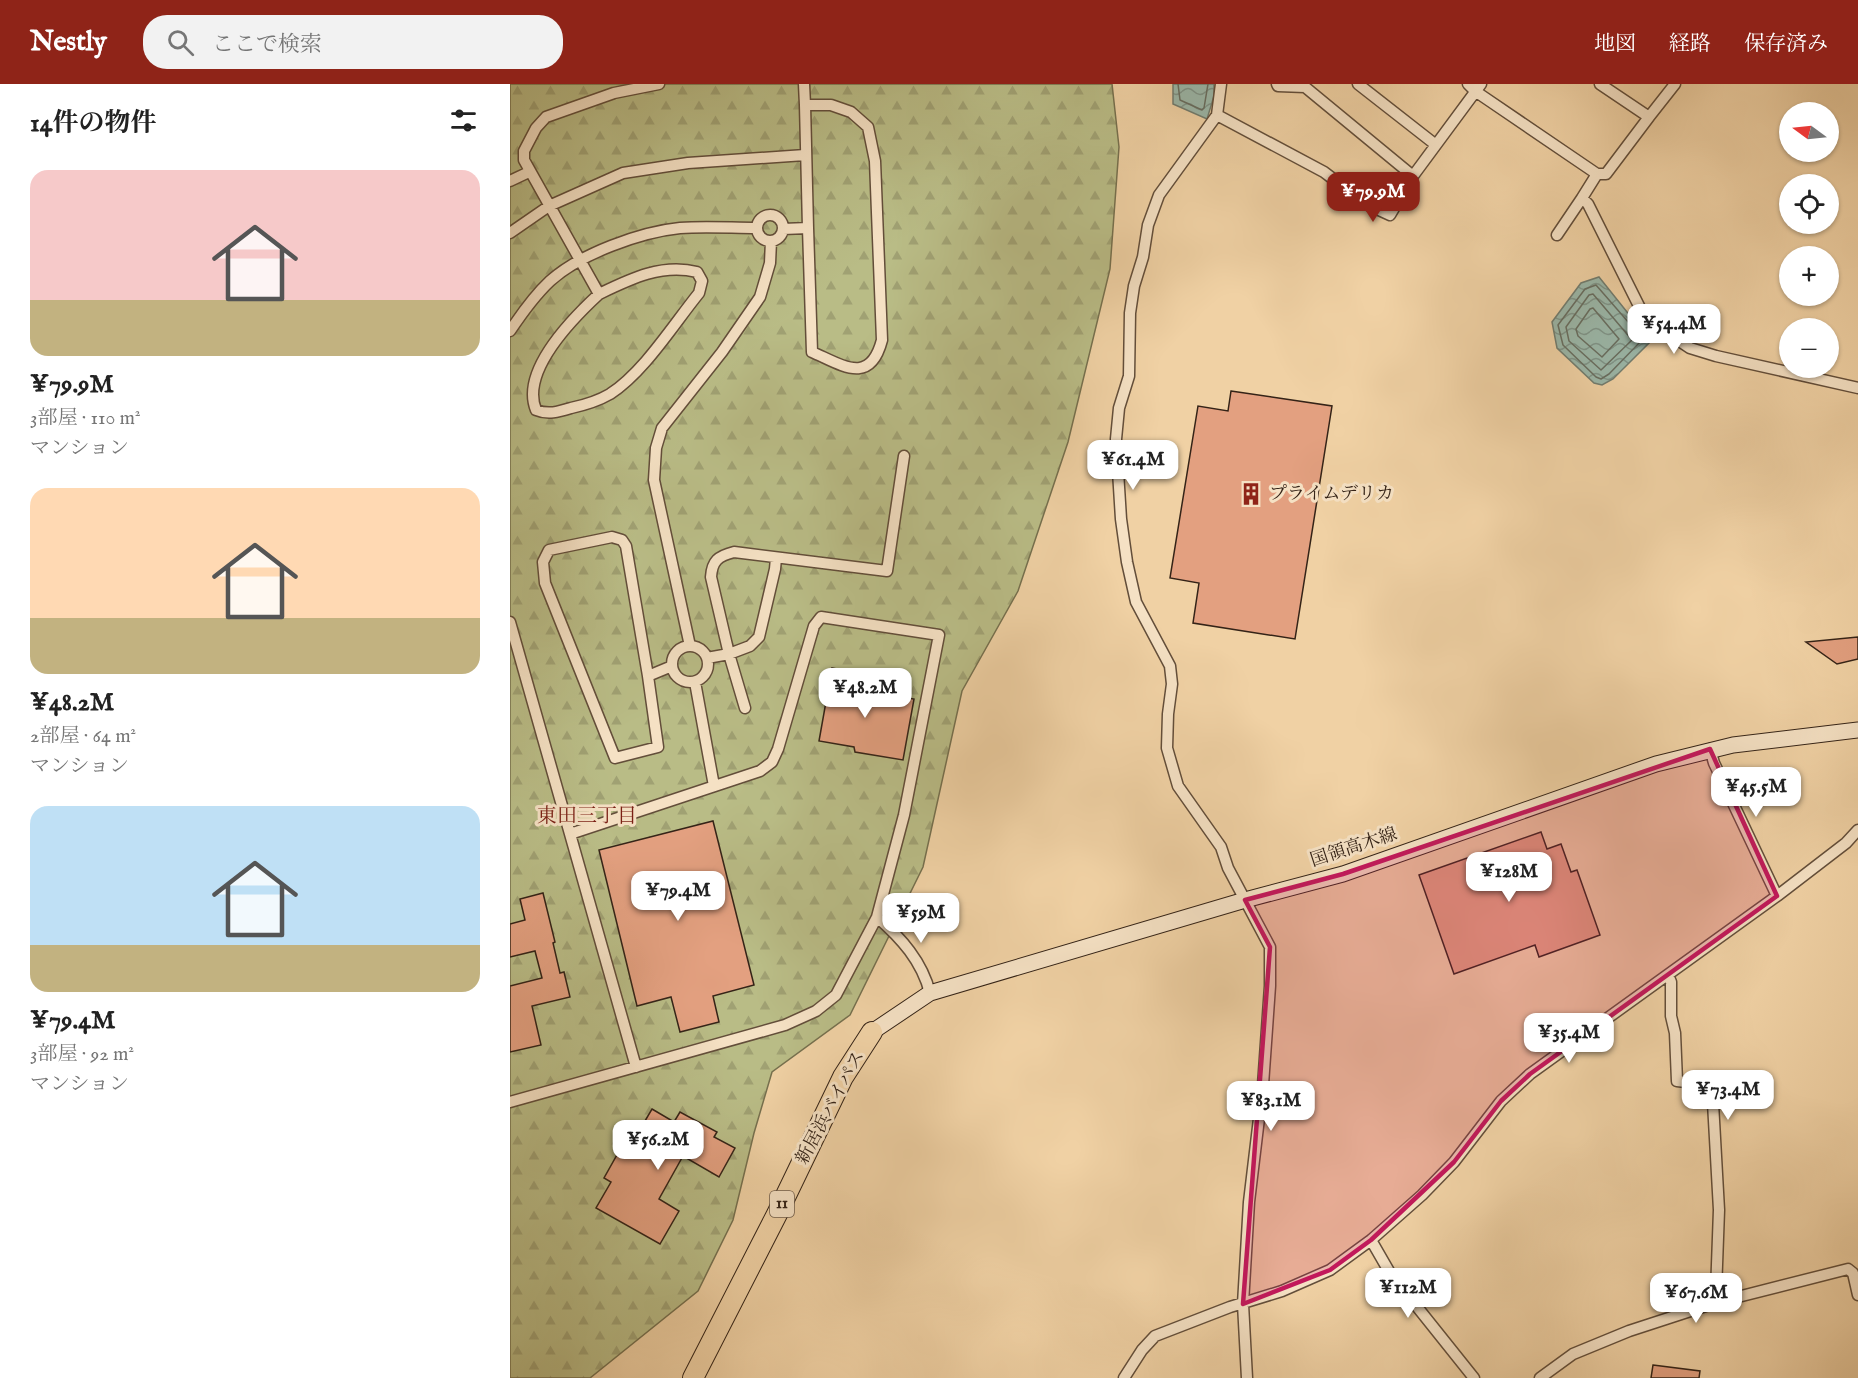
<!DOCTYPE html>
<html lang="ja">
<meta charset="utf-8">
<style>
body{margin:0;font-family:"IM FELL English","Noto Serif JP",serif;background:#f2f2f2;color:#222;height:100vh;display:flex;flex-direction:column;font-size:22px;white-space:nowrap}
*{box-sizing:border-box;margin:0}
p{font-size:20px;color:#767676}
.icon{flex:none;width:33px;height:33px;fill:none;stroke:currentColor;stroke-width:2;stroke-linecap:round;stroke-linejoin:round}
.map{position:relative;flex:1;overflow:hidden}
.sheet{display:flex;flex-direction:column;background:#fff;width:510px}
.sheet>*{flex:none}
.needle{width:39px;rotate:285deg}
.buttons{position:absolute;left:1269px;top:18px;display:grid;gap:12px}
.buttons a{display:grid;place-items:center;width:60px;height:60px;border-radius:50%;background:#fff;box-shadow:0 2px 4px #0004;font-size:30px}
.price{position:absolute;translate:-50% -51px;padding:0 14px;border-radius:12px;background:#fff;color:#222;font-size:20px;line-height:39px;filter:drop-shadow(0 2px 3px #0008)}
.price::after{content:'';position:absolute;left:50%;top:36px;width:18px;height:14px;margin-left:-9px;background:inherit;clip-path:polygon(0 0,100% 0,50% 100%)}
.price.selected{background:#8f2418;color:#fff}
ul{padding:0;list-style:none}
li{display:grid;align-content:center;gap:12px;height:318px;padding:0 30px}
li span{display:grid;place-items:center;height:186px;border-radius:18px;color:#555}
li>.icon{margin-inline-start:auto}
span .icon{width:108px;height:108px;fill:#fffc;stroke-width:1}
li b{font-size:26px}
h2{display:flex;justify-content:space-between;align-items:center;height:72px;padding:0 30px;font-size:26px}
header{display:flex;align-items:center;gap:36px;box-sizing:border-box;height:84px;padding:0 30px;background:#8f2418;color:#fff}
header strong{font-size:28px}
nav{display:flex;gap:33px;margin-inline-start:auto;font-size:21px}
.search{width:420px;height:54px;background:#f2f2f2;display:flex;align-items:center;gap:15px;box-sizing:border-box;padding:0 21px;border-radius:24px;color:#767676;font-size:22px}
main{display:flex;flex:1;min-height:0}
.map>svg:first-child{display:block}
.forest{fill:url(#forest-firs);stroke:#76704e;stroke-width:1.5}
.water{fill:url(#water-waves);stroke:#717c6f;stroke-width:1.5}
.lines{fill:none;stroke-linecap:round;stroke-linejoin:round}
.shore{stroke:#676d60;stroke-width:1.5}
.building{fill:#e3a080;stroke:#342317;stroke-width:1.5}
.street-casing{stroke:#634e3a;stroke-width:13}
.secondary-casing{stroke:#342317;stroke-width:17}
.highway-casing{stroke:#342317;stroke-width:22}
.street{stroke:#f5e1c4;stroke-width:10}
.secondary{stroke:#f5e1c4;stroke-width:15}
.highway{stroke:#f0d1a4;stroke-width:20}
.marked{fill:#c2185b;fill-opacity:0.2;stroke:#c2185b;stroke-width:4.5;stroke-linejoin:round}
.labels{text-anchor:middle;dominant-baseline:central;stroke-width:6;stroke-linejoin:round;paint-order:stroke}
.shield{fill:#f5e1c4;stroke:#6e5c4b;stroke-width:1.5}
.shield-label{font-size:16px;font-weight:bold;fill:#342317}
.poi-label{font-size:18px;fill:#342317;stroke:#f5e1c4;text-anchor:start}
.street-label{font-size:18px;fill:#342317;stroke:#f5e1c4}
.neighbourhood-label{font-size:20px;fill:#7a1f14;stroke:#f5e1c4}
</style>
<header>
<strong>Nestly</strong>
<div class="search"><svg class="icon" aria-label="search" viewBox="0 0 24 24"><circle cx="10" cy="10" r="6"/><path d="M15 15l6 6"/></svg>ここで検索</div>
<nav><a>地図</a><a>経路</a><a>保存済み</a></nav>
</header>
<main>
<section class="sheet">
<h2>14件の物件<svg class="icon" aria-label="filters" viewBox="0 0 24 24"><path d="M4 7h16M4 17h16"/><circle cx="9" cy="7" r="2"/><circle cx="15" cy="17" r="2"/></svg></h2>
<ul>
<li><span style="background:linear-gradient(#f6c9c9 70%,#c2b280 0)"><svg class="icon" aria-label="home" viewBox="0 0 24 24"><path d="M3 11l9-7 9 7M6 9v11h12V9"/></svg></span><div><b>¥79.9M</b><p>3部屋 · 110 m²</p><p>マンション</p></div></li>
<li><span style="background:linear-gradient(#ffd9b3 70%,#c2b280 0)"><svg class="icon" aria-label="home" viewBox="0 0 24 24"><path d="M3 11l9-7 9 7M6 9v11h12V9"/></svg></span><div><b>¥48.2M</b><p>2部屋 · 64 m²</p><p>マンション</p></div></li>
<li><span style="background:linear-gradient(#bfe0f5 75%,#c2b280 0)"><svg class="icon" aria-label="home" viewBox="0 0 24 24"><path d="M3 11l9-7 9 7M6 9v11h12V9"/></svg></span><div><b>¥79.4M</b><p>3部屋 · 92 m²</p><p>マンション</p></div></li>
</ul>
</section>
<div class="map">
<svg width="1348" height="1294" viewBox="0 0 1348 1294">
<defs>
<pattern id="forest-firs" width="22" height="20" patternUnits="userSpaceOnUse" patternTransform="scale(1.5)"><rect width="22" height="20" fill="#b9bc86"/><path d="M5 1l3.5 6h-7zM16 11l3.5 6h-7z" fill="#a0a173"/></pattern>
<pattern id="water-waves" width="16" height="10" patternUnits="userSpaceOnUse" patternTransform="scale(1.5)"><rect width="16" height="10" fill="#9ab7a9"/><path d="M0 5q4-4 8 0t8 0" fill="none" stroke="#7e9489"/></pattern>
</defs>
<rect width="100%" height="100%" fill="#f0d1a4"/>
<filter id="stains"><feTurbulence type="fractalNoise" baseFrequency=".00333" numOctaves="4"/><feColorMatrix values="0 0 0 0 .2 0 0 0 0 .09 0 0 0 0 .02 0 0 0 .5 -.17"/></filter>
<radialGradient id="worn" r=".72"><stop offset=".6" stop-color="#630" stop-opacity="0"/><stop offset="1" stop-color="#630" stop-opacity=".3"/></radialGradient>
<path class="forest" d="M0,0H602L609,63L600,185L558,358L508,507L452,607L413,783L340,931L262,988L244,1049L223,1136L188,1207L80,1294H0Z"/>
<path class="water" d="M663,0H704V12L697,35L663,20Z
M1089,193L1129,243L1144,254L1103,295L1092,301L1084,299L1047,264L1042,238L1071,199Z"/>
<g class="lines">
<path class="shore" d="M668,0L670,16L692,26L694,24L698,0
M1086,201L1133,255L1099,290L1091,295L1086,293L1053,261L1048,241L1075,205Z
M1083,210L1122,256L1091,286L1059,257L1056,243L1079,211Z
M1083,224L1109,255L1092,273L1068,252L1066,245L1080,225Z"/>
</g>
<path class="building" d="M721,307L822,322L785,555L683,539L689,499L660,494L688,322L718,327Z
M1348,553V575L1327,580L1296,558Z
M322,584L343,588L340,604L404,615L393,676L345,668L344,663L309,657Z
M203,737L244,901L203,912L209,938L170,948L161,913L127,922L89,766Z
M1031,748L1037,765L1051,760L1061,788L1067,786L1090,851L1029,873L1025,861L944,890L909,791Z
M33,809L45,858L43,859L50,889L54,888L60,913L22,922L31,961L0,968V902L32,894L25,867L0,873V840L15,836L10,815Z
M142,1025L164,1038L170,1028L207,1048L204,1053L225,1064L209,1093L173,1072L149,1115L169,1127L150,1160L86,1124L101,1098L94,1094L112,1062L119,1064Z
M1143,1281L1190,1287L1189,1294H1141Z"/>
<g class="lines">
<g class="street-casing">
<path id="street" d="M294,0L295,21H321L341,28L358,43L365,77L372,256C360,302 332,281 302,268L298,144
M711,0L707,31L649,111L638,141L633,173L624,202L620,229L619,292L609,324L606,355L611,435L617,478L626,518L660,582L662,600L658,630L657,664L668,702L711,763L718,784L760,863V902L753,1001L739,1118L733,1220L737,1294
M767,0L768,2L795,3L903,92
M848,0L926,61
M958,0L965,7L1087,90L1072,114
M707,31L814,88L856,120L880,131L903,92L971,0
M1139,33L1165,0
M1087,90H1096L1139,33L1090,0
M0,97L19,88
M247 144a13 13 0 1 1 26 0a13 13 0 1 1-26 0Z
M273,145L298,144L295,21
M0,149L39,122L113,89L178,79L295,71
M1047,151L1072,114L1078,120L1130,224L1141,238L1180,264L1206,272L1348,304
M89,210C63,234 10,287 26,326C38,331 48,328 61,324C75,321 88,317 100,310C134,288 163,241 189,209L192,197L187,188C152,179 120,195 89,210L14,76V67L26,44L36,33L104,9L149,0
M0,247C12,229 24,212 40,197C70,170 130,148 170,144C195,142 222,144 247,144
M0,538L126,983
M162 580a18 18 0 1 1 36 0a18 18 0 1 1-36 0Z
M180,562L144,396L146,364L152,344L212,268L250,213L260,179L261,157
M197,574L219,570L240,562L249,553L265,485L266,474
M138,592L116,462L112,456L102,453L39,466L33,478L35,499L105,674L148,663L138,592L162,582
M185,598L204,702
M235,624L219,570L201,493C202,477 208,472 224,468L377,487L394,372
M1200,665L1204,679L1267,812
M367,833C391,854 412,877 420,909
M1158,891L1161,898V932L1165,949L1167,997L1202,1001L1209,1126L1206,1208L1208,1218
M0,1018L275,941L306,927L326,911L367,833L394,731L429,551L311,533L304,542L268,665L262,678L250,687L60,750
M861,1156L880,1189L964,1294
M614,1294L632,1266L645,1252L720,1223L772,1207L820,1186L861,1156L912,1111L944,1078L991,1017L1020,990L1267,812L1336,759L1348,746
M1030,1294L1063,1270L1119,1247L1208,1218L1338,1185L1343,1189L1348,1211"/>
</g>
<g class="secondary-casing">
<path id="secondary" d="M362,948L420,909L735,816L833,790L1146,680L1223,661L1348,646"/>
</g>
<g class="highway-casing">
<path id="highway" d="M183,1294L267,1130L333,993L362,948"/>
</g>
<use href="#street" class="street"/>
<use href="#secondary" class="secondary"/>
<use href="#highway" class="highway"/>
</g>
<path class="marked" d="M1200,665L1267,812L1020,990L991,1017L944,1078L861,1156L820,1186L733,1220L760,863L735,816L833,790Z"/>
<defs>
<g id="building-bare" transform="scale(1.8)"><path d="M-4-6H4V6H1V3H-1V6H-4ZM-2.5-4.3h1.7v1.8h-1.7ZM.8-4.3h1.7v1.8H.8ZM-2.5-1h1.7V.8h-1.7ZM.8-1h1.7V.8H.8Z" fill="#8f2418" stroke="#f5e1c4" stroke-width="2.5" paint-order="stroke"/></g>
</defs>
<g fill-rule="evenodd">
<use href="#building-bare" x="741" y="410"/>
</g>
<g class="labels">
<rect class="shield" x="260" y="1107" width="24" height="26" rx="4.5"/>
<g class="shield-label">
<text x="272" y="1120">11</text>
</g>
<g class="poi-label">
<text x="759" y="410">プライムデリカ</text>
</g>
<g class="street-label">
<text transform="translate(844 764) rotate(-18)">国領高木線</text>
<text transform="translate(321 1024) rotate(-62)">新居浜バイパス</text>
</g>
<g class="neighbourhood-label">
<text x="77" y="732">東田三丁目</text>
</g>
</g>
<rect width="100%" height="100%" filter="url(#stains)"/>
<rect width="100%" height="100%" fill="url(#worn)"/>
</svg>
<div class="buttons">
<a><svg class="needle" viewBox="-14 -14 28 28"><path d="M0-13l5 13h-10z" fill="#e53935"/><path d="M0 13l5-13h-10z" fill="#767676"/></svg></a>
<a><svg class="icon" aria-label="locate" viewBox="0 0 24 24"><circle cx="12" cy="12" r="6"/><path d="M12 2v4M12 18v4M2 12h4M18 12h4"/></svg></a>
<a>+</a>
<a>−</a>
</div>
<b class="price selected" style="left:863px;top:139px">¥79.9M</b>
<b class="price" style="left:1164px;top:271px">¥54.4M</b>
<b class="price" style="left:623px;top:407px">¥61.4M</b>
<b class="price" style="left:355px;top:635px">¥48.2M</b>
<b class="price" style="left:1246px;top:734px">¥45.5M</b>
<b class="price" style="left:999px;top:819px">¥128M</b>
<b class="price" style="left:168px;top:838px">¥79.4M</b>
<b class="price" style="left:411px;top:860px">¥59M</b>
<b class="price" style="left:1059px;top:980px">¥35.4M</b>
<b class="price" style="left:1218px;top:1037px">¥73.4M</b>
<b class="price" style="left:761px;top:1048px">¥83.1M</b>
<b class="price" style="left:148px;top:1087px">¥56.2M</b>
<b class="price" style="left:898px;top:1235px">¥112M</b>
<b class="price" style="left:1186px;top:1240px">¥67.6M</b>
</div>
</main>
